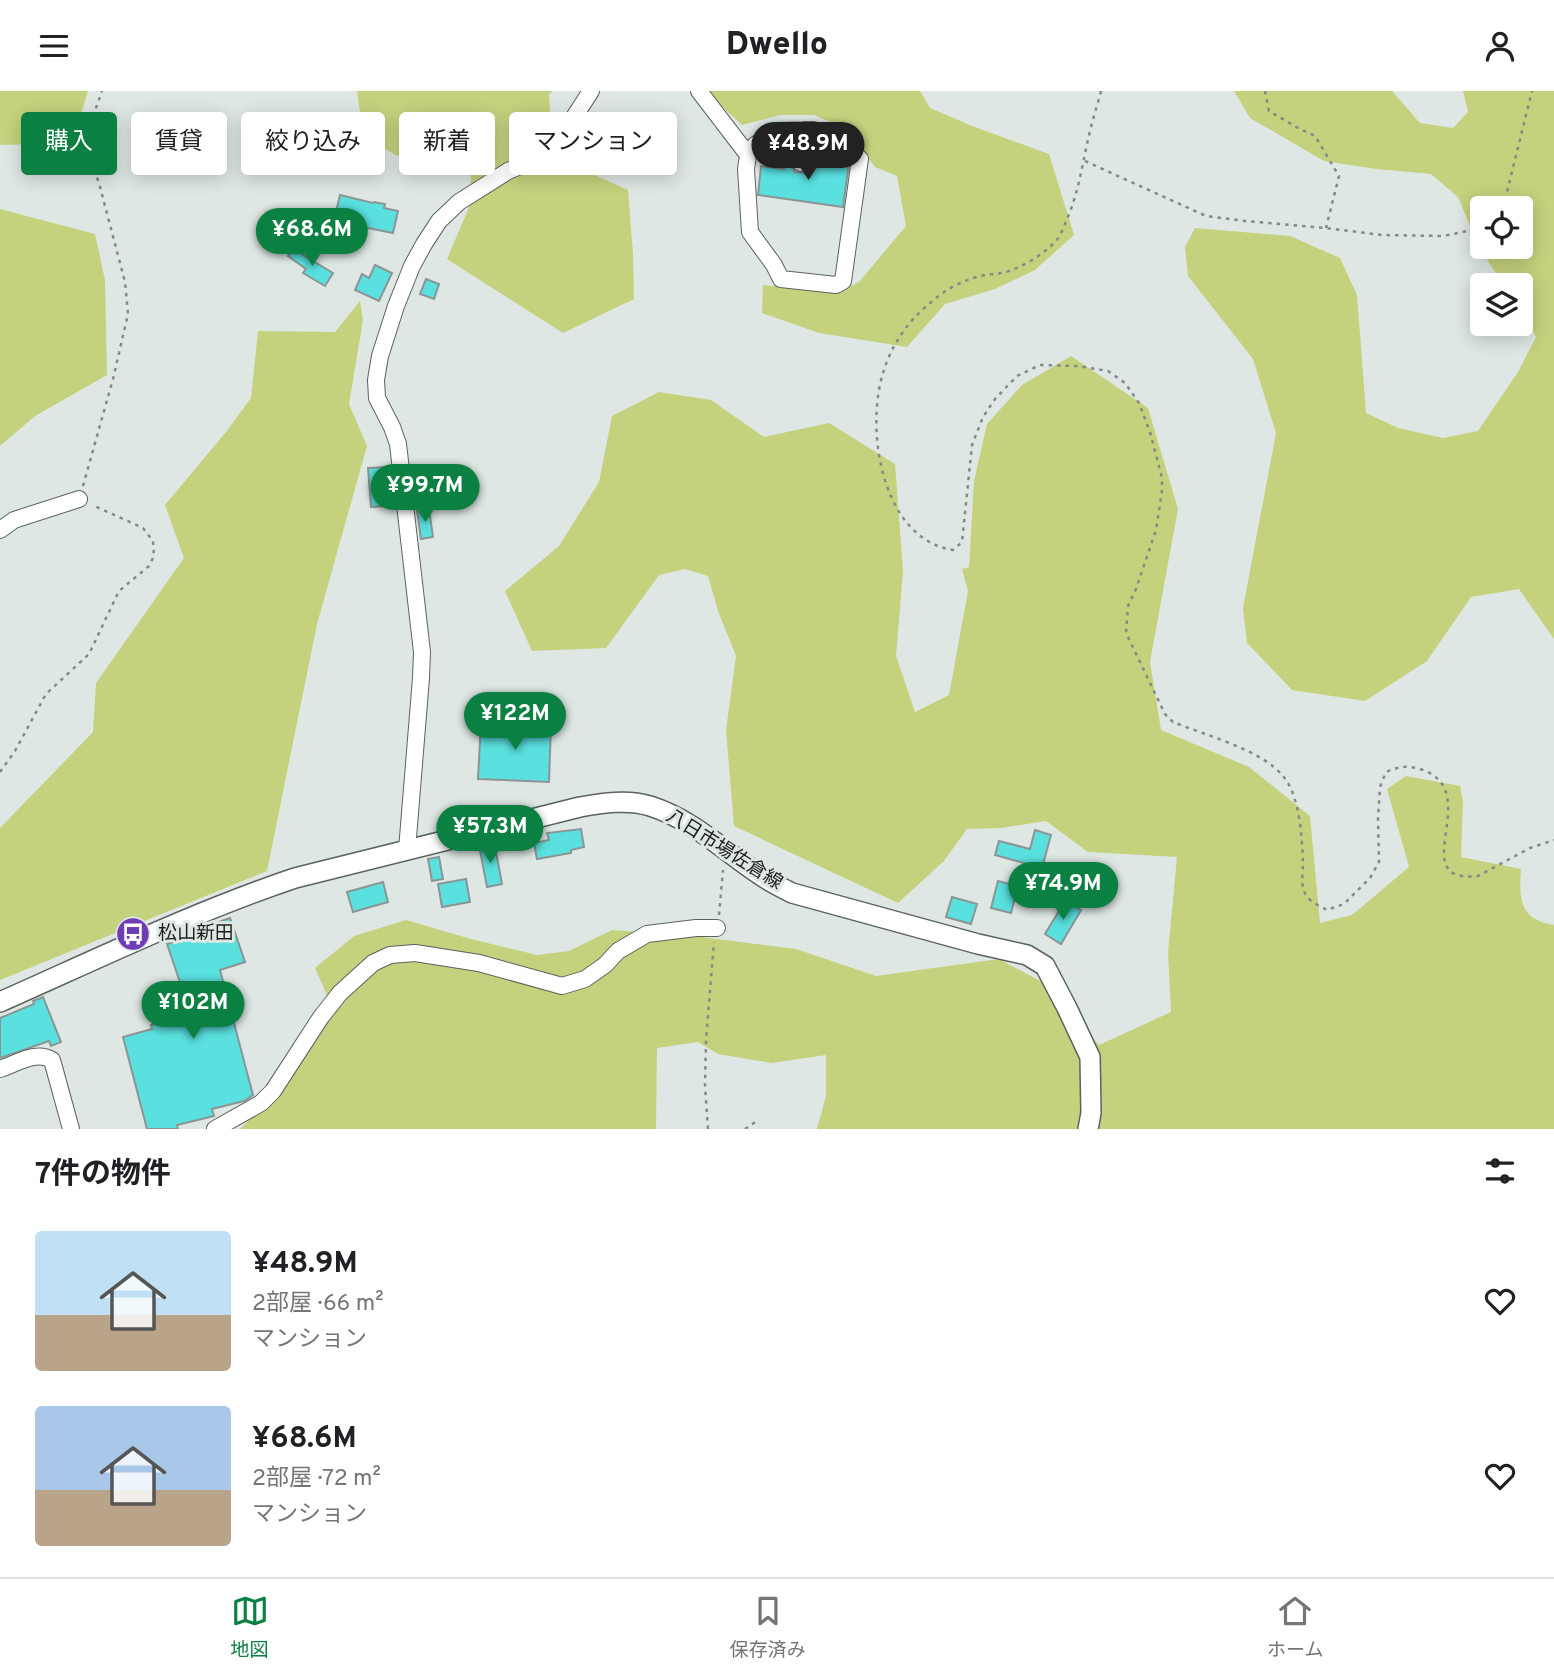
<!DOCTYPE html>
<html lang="ja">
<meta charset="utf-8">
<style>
body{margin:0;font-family:Overpass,"Noto Sans JP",sans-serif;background:#f2f2f2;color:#202124;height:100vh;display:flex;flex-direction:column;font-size:26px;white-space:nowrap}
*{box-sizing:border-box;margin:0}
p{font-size:23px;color:#757577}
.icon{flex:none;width:38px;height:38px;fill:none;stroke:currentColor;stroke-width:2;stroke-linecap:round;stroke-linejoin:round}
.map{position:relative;height:1038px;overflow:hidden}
.side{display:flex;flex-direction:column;background:#fff;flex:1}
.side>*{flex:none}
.banner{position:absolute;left:21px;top:21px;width:700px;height:63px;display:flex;gap:14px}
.tools{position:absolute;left:1470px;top:105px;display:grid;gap:14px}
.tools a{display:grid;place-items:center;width:63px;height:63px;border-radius:7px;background:#fff;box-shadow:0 4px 18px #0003;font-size:35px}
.price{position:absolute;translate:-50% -60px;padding:0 16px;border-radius:24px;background:#0b8043;color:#fff;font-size:23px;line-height:46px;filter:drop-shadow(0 2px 4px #0008)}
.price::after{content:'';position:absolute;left:50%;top:42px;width:21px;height:16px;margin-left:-10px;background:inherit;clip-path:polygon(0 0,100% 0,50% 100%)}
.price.current{background:#222;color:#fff}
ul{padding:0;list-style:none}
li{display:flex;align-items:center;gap:21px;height:175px;padding:0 35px}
li span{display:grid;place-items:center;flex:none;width:196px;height:140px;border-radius:7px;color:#555}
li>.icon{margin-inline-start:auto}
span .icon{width:84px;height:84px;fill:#fffc;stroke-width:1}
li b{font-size:30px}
h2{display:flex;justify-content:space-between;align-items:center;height:84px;padding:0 35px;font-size:30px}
.chip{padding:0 24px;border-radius:7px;background:#fff;box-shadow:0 4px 18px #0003;font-size:24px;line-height:63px}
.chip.current{background:#0b8043;color:#fff}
header{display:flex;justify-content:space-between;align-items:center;height:91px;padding:0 35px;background:#fff;font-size:32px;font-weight:800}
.dock{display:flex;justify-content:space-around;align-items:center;height:98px;border-top:2px solid #e0e0e0;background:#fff;font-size:19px;color:#757577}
.dock a{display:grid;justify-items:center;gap:4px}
.dock .current{color:#0b8043}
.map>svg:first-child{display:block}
.green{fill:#c4d27d;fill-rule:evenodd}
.building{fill:#59e0df;stroke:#8b9595;stroke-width:2}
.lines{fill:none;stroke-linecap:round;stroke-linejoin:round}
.minor-casing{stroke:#5b625f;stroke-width:18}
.major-casing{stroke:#5b625f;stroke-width:22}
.path{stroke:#848a87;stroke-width:2.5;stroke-dasharray:3.5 5;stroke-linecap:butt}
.minor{stroke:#fff;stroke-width:16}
.major{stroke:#fff;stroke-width:19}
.labels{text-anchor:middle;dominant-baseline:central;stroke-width:6;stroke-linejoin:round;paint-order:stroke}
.street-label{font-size:19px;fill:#1a1d1c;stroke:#dee7e3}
.poi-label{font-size:19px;fill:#1a1d1c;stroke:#dee7e3;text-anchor:start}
</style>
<header><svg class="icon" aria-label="menu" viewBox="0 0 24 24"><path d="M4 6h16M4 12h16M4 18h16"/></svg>Dwello<svg class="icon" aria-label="person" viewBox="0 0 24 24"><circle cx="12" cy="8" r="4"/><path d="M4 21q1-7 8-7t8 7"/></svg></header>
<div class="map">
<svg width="1554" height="1038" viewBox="0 0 1554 1038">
<rect width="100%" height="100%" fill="#dee7e3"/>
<path class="green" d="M0,0H88L72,52L0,54Z
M357,0H553L549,3L554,81L592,83L628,99L633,163L634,208L563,242L447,168L470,114L471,75L395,64L363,43Z
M705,0H920L930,17L972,35L1049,63L1074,144L1035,179L995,198L945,213L907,256L819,242L762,222L763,194L839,201L859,191L906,135L897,85L875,76L845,37L814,24H780L742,34Z
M1234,0H1392L1420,32L1453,37L1468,21L1463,0H1554V548L1519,498L1471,506L1427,570L1365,610L1292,599L1247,552L1243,517L1276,342L1253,268L1188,185L1185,156L1195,137L1290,145L1340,167L1357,204L1366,322L1398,337L1443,347L1478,340L1518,281L1536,246L1521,222V194H1503L1478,154L1458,106L1431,83L1376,78L1324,70L1250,27ZM1482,117H1521V156H1482Z
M0,118L95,143L105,189L107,284L35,325L0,355Z
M360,210L363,229L349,313L367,355L317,533L267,780L0,889V737L93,641L96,592L184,467L165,414L226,341L251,307L258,240L335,241Z
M1071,265L1148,317L1178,418L1150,571L1161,639L1249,676L1310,725L1320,832L1352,824L1409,776L1387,698L1406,685L1460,695L1463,710L1461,766L1521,778C1519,807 1519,829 1554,834V1038H817L826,1005V964L772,972L718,963L698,951L657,957L656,1038H240L293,983L334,920L315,877L354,845L406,829L471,848L537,864L569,860L612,839L686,844L796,858L876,885L999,868L1044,892L1099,954L1171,921L1168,861L1177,766L1088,761L1046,730L1001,737L967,738L944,770L898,812L734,735L726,639L736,565L718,520L708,485L685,478L659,484L606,557L532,560L505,500L559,455L599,391L612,325L659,301L711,309L764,346L829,332L895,373L903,480L896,565L915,621L949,604L968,500L962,478L969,476L974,390L987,333L1022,294Z"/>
<path class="building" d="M305,40L321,41L319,63L303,61Z
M815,64L845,69L849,72L843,116L758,104L761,75L784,78L785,73L791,74L795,81L804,82L810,77H813Z
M340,104L373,112L374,111L385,113L384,117L398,120L393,142L353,134L343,161L326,155L337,125H335Z
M293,158L333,182L325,195L303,182L306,178L288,165Z
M375,174L392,182L379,210L355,199L362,183L369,187Z
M426,188L439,193L434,208L420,203Z
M387,376L388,390H392L393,405H389V415L371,416L368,377Z
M429,418L433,446L421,448L417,419Z
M481,631L551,634L549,691L478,688Z
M581,738L584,756L571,759V762L537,768L534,752L549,749L547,742Z
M1035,739L1051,744L1042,777L995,764L999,750L1030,758Z
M490,751L492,762L496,761L502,793L487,796L479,754Z
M439,766L443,788L432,790L428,768Z
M466,788L470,811L442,816L438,793Z
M998,790L1018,795L1011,822L991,817Z
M383,791L388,811L353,821L347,801Z
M952,806L977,813L971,833L946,826Z
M1065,810L1081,819L1061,853L1045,843Z
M230,827L245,871L220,879L253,1004L244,1010L212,1018L214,1025L177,1034L178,1038H147L123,946L152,938L151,934L187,925L188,930L220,921L213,894L184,903L167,853L194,844L193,840Z
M43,906L61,951L51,955L49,950L0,967V927L34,913L33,910Z"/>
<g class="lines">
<g class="minor-casing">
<path id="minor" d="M699,0L748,64
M813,39L835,44L860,68L843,190L836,194L781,188L774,174L750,141L746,78L748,64L755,54L777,40Z
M801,72L805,39
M0,439L14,429L79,408
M407,759L421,587L422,561L398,353L392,336L377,307L376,289L380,265L396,215L412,175L424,153L439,130L459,111L508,80L547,64L556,54L591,0
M0,978C16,973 36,959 52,969L71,1038
M215,1038L261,1012L273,1000L321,926L340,902L373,872L390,864L415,862L479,872L562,895L585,888L605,874L618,860L647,843L696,837H717"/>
</g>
<g class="major-casing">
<path id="major" d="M0,911C97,868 194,821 295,787L580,716C602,712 628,708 650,715C695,729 729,765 768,789C776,794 784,798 792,802L978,853L1027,864L1045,875L1067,917L1090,966L1091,1022L1088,1038"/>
</g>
<path class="path" d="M1101,0C1098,12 1094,24 1091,36C1083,67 1080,98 1067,128C1064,135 1061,145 1055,151C1043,164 1018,179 1001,182C995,183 990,183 985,184C964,188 944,199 929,213C907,231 891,255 883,282C865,340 882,448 953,459L962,451L972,354L983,326L995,308L1017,285L1040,274L1078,275L1108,280L1125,292L1139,312L1150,341L1162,387V400L1156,439L1136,498L1128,515L1126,542L1165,623L1173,631C1205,644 1262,659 1283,685C1300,705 1302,746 1303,772C1303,782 1300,795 1306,804C1310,811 1320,815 1327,819L1344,813L1370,787L1379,771L1378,728L1380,696L1386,681C1399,675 1409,674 1423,679C1485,702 1403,793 1478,785L1530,757L1554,749
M1265,0L1269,20L1298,37L1315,45L1339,85L1326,137
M1085,70L1206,125L1245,130L1326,137L1382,144L1443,145L1482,137
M1503,117L1532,0
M83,395L113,288L128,223L125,191L100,96L85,48L102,0
M0,681L15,660L46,603L89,563L119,500L149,475L154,465L153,450L143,437L92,414
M719,824L723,779
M708,1038L705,994L706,949L714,851
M745,1038L758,1029"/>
<use href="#minor" class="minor"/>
<use href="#major" class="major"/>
</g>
<defs>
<g id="bus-disc" transform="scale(1.75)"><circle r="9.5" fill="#6e3db5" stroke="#dee7e3"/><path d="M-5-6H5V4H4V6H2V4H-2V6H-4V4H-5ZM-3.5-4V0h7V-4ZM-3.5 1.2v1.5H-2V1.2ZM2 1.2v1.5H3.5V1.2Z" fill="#fff"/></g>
</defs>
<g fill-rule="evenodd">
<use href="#bus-disc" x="133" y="843"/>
</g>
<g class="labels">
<g class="street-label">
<text transform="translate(724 759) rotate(32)">八日市場佐倉線</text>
</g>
<g class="poi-label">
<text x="158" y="843">松山新田</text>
</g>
</g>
</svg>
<div class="tools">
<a><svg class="icon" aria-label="locate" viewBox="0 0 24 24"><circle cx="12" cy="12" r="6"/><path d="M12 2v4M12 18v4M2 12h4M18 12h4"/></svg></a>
<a><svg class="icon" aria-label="layers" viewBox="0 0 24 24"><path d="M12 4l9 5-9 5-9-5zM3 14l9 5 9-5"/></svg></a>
</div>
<b class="price current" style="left:808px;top:91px">¥48.9M</b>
<b class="price" style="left:312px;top:177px">¥68.6M</b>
<b class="price" style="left:425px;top:433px">¥99.7M</b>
<b class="price" style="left:515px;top:661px">¥122M</b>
<b class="price" style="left:490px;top:774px">¥57.3M</b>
<b class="price" style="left:1063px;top:831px">¥74.9M</b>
<b class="price" style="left:193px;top:950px">¥102M</b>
<div class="banner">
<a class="chip current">購入</a>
<a class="chip">賃貸</a>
<a class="chip">絞り込み</a>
<a class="chip">新着</a>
<a class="chip">マンション</a>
</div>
</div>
<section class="side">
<h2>7件の物件<svg class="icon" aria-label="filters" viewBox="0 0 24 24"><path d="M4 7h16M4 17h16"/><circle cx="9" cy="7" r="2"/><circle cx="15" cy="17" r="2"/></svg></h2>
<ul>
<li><span style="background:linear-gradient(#bfe0f5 60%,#b9a48a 0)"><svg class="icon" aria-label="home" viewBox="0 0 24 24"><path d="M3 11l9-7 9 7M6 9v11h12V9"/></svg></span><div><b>¥48.9M</b><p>2部屋 · 66 m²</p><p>マンション</p></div><svg class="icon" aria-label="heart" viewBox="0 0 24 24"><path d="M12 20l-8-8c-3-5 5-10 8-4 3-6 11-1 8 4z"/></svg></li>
<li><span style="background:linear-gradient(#a9c7e8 60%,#b9a48a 0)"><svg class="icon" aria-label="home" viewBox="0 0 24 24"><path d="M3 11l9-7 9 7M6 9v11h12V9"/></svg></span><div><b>¥68.6M</b><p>2部屋 · 72 m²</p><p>マンション</p></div><svg class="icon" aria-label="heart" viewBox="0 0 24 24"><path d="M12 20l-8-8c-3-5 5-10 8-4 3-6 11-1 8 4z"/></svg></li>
</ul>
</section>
<nav class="dock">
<a class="current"><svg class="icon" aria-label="map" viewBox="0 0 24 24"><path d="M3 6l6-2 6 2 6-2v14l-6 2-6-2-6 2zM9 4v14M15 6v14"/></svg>地図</a>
<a><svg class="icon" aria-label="saved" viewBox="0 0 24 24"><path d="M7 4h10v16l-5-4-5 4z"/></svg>保存済み</a>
<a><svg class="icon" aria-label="home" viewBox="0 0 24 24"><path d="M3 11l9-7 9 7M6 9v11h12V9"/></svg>ホーム</a>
</nav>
